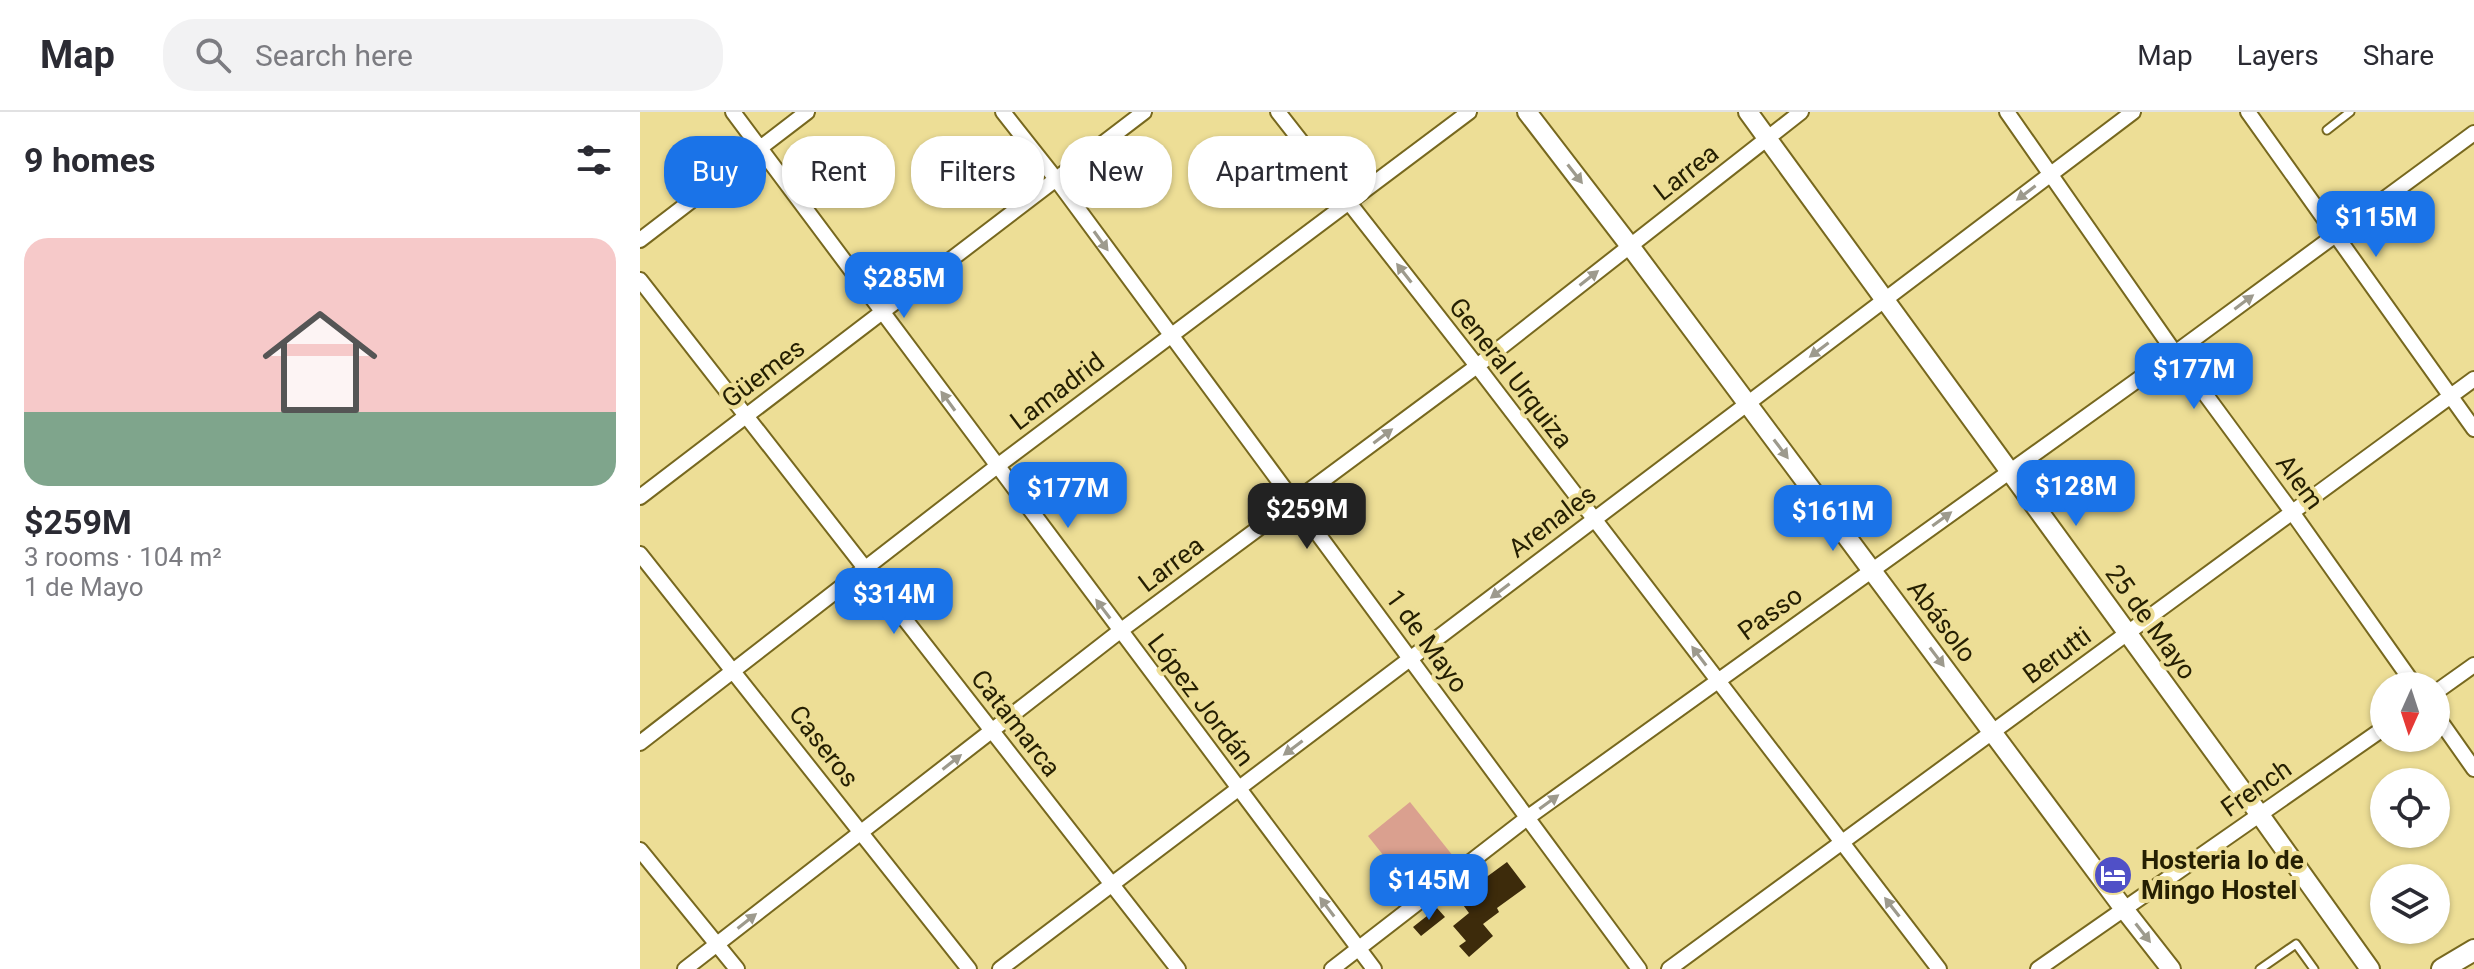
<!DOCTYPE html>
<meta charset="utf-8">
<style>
body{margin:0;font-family:Roboto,sans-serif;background:#f2f2f3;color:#2b2b33;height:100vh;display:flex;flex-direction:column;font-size:30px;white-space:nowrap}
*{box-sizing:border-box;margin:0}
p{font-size:26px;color:#7c7c81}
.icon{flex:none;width:44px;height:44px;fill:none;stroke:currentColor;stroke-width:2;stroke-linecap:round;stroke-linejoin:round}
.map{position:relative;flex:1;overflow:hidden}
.panel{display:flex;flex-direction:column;background:#fff;width:640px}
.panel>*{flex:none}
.banner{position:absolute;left:24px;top:24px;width:760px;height:72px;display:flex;gap:16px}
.needle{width:52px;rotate:183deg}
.fabs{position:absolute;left:1730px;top:560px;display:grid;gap:16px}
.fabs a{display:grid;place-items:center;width:80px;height:80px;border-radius:50%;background:#fff;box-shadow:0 2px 6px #0004;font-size:40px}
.price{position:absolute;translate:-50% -68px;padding:0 18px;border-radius:16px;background:#1a73e8;color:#fff;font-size:26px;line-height:52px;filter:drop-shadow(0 2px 4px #0008)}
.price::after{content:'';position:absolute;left:50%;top:48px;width:24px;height:18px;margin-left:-12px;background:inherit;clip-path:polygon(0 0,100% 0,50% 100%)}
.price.on{background:#222;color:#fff}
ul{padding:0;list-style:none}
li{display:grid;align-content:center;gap:16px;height:424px;padding:0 24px}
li+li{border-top:2px solid #e1e1e2}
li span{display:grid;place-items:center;height:248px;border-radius:24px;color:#555}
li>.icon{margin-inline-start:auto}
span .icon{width:144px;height:144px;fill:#fffc;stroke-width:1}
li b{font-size:34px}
h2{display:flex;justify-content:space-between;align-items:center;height:96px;padding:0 24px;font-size:34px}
.tag{padding:0 28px;border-radius:32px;background:#fff;box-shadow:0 2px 6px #0004;font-size:28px;line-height:72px}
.tag.on{background:#1a73e8;color:#fff}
header{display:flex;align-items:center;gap:48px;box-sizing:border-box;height:112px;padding:0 40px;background:#fff;border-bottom:2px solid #e1e1e2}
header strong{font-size:38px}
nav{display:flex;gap:44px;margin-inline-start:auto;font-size:28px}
.search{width:560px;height:72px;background:#f2f2f3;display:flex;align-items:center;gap:20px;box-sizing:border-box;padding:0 28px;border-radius:32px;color:#7c7c81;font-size:30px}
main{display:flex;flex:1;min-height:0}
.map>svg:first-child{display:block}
.green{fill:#daa08f}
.building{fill:#3d2b0b}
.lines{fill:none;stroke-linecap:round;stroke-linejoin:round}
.service-casing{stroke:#77681f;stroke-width:11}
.minor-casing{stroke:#77681f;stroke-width:18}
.tertiary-casing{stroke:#77681f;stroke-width:22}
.secondary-casing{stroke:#77681f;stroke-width:24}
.service{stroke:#fff;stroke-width:7}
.minor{stroke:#fff;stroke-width:14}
.tertiary{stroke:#fff;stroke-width:18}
.secondary{stroke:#fff;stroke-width:20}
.oneway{fill:#9d9a8d}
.labels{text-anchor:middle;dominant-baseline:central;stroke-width:8;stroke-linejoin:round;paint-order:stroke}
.street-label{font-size:26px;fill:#251f02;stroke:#edde96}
.poi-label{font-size:26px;font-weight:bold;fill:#251f02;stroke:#edde96;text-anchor:start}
</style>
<header>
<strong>Map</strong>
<div class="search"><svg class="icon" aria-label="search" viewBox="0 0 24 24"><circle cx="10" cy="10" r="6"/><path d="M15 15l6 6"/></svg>Search here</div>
<nav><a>Map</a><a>Layers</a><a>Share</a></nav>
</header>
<main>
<section class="panel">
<h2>9 homes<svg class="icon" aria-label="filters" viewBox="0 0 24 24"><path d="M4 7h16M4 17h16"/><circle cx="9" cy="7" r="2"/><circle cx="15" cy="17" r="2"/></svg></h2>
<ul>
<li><span style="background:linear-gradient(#f6c9c9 70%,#7fa58c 0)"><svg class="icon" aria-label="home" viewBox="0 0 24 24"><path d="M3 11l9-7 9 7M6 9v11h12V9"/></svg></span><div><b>$259M</b><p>3 rooms · 104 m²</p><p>1 de Mayo</p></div></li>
</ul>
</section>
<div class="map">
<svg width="1834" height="857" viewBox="0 0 1834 857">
<rect width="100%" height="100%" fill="#edde96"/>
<path class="green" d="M770,690L817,749L775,783L728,724Z"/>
<path class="building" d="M867,750L886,775L857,796L859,800L843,812L853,824L829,845L819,834L826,829L813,814L829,801L815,782L834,767L837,772Z
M797,796L805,805L781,824L773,815Z"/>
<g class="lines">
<g class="service-casing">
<path id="service" d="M1687,18L1710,0
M1620,857L1656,832L1674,857"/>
</g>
<g class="minor-casing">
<path id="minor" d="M93,0L734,857
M363,0L416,67L999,857
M638,0L837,254L1299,857
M1367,0L1535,241L1652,400L1775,574
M1608,0L1834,317
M0,128L167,0
M0,168L538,857
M0,385L504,0
M0,442L329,857
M1796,580L1834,553
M1796,603L1834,657
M0,631L356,355L829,0
M0,738L97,857
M45,857L480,519L837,254L1161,0
M360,857L1493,0
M692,857L887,706L1535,241L1834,21
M1029,857L1834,267
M1398,857L1744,616"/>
</g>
<g class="tertiary-casing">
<path id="tertiary" d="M887,0L990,134L1484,797L1531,857
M1108,0L1620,703L1730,857"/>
</g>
<g class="secondary-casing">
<path id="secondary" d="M1802,857L1834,838"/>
</g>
<use href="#service" class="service"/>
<use href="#minor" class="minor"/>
<use href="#tertiary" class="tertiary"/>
<use href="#secondary" class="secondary"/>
</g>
<defs><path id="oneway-solid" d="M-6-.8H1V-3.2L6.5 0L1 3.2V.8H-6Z" transform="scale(2)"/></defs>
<g class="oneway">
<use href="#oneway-solid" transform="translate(935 62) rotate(52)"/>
<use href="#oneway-solid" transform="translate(1386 81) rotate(143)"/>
<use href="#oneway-solid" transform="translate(461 129) rotate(54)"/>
<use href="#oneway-solid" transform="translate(764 161) rotate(-128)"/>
<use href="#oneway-solid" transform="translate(949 166) rotate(-38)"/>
<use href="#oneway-solid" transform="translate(1604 190) rotate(-37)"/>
<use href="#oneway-solid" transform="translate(1179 238) rotate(143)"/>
<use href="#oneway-solid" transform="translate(308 289) rotate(-126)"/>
<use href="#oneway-solid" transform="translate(743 324) rotate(-37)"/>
<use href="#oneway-solid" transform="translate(1141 337) rotate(53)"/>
<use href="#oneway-solid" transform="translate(1302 407) rotate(-36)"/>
<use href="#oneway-solid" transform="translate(860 479) rotate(143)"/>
<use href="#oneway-solid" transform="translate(463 497) rotate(-127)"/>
<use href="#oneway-solid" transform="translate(1059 544) rotate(-127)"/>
<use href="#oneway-solid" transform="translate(1297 545) rotate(53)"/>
<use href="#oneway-solid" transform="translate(653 636) rotate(143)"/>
<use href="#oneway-solid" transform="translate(312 650) rotate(-38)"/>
<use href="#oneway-solid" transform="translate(909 690) rotate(-36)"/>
<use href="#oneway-solid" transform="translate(687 795) rotate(-127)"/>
<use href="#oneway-solid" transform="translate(1252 795) rotate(-128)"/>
<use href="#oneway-solid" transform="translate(107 809) rotate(-38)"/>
<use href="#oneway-solid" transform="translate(1503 821) rotate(52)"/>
</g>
<defs>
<g id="hotel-disc" transform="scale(2)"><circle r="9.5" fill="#5050c7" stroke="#edde96"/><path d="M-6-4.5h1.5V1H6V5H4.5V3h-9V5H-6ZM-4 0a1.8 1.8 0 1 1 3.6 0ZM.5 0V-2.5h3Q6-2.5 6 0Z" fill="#fff"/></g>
</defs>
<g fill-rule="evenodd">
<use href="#hotel-disc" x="1473" y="763"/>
</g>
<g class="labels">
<g class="street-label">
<text transform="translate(1046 60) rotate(-38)">Larrea</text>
<text transform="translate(123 261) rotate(-37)">Güemes</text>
<text transform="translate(871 261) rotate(52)">General Urquiza</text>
<text transform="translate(417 279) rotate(-37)">Lamadrid</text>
<text transform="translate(1660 370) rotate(54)">Alem</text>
<text transform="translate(912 409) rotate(-37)">Arenales</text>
<text transform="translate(531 452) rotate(-37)">Larrea</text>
<text transform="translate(1130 501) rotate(-36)">Passo</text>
<text transform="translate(1302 509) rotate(53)">Abásolo</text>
<text transform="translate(1511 510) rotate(54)">25 de Mayo</text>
<text transform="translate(787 529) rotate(54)">1 de Mayo</text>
<text transform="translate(1417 543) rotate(-36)">Berutti</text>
<text transform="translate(561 588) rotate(53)">López Jordán</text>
<text transform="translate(376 611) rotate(52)">Catamarca</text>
<text transform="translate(184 634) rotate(52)">Caseros</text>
<text transform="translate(1616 676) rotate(-35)">French</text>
</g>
<g class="poi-label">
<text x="1501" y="748">Hosteria lo de<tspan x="1501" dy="30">Mingo Hostel</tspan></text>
</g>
</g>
</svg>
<div class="fabs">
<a><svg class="needle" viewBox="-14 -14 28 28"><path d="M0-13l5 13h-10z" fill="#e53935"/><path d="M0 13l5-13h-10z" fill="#7c7c81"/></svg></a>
<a><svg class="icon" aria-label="locate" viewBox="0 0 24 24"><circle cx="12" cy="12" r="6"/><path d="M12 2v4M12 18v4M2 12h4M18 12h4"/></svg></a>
<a><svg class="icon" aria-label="layers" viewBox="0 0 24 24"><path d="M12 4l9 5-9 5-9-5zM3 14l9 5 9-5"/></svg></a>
</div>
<b class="price" style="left:1736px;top:147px">$115M</b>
<b class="price" style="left:264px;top:208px">$285M</b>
<b class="price" style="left:1554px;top:299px">$177M</b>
<b class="price" style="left:1436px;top:416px">$128M</b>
<b class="price" style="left:428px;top:418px">$177M</b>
<b class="price on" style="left:667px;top:439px">$259M</b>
<b class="price" style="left:1193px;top:441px">$161M</b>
<b class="price" style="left:254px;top:524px">$314M</b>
<b class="price" style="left:789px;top:810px">$145M</b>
<div class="banner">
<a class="tag on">Buy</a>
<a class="tag">Rent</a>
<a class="tag">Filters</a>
<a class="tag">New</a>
<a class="tag">Apartment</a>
</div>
</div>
</main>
